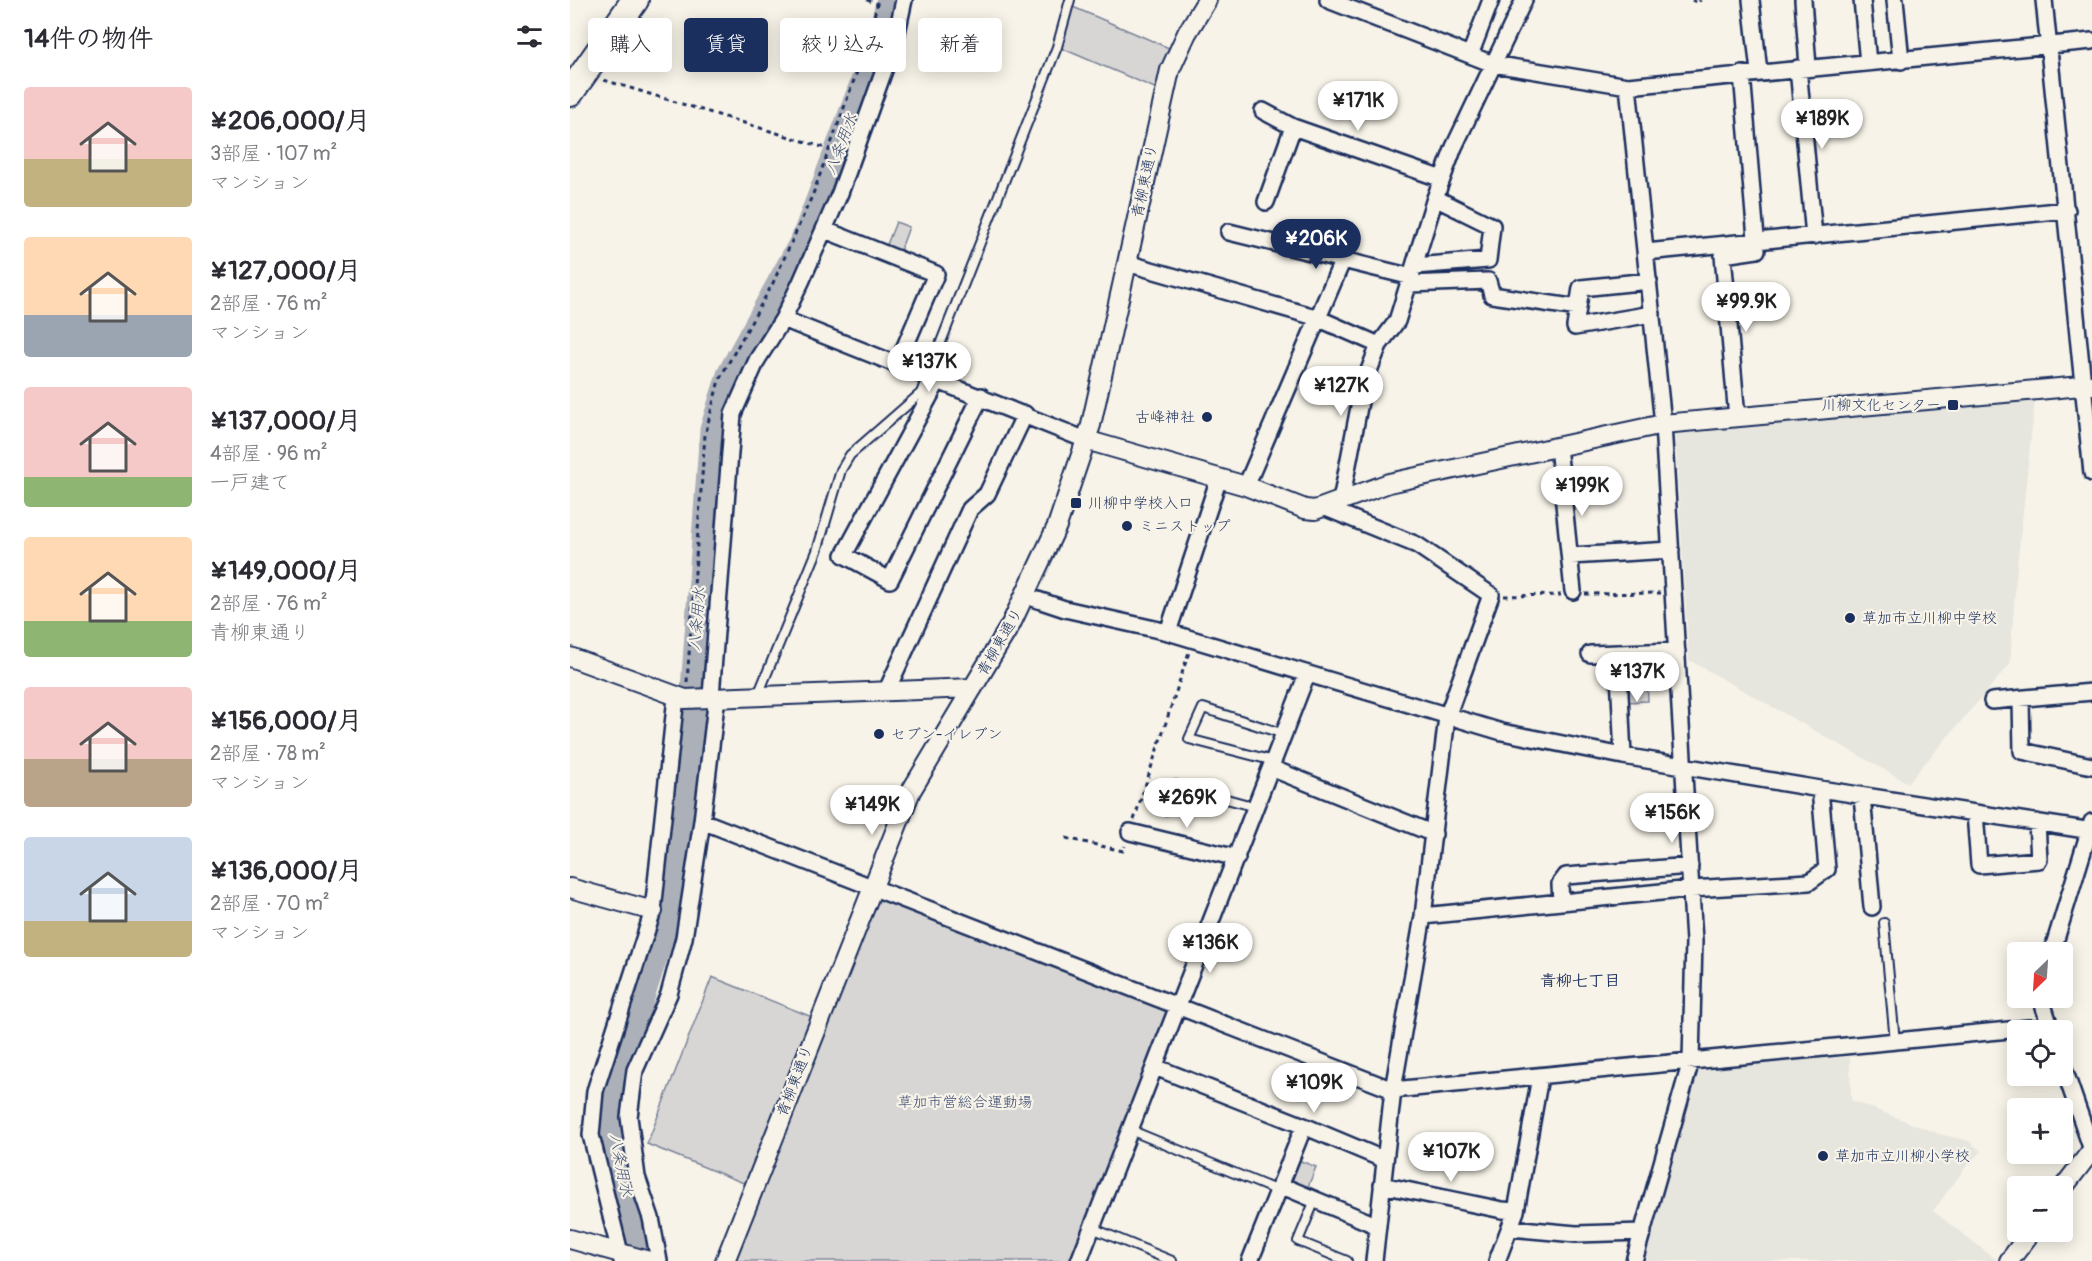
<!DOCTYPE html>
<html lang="ja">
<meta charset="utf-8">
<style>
body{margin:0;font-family:Pangolin,"Klee One",sans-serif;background:#f2f2f3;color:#2b2b33;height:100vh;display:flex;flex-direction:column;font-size:22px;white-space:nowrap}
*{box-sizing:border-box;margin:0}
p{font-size:20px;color:#7c7c81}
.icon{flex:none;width:33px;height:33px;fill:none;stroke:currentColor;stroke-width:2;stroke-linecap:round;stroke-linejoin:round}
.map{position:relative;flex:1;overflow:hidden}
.drawer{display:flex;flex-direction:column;background:#fff;width:570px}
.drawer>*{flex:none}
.guide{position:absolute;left:18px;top:18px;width:570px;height:54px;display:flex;gap:12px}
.needle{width:39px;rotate:205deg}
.buttons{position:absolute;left:1437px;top:942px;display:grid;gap:12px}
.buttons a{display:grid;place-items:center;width:66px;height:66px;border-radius:6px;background:#fff;box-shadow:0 3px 15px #0003;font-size:30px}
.price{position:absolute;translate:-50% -51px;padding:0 14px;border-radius:21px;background:#fff;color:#222;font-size:20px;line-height:39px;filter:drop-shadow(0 2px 3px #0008)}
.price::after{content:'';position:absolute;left:50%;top:36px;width:18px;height:14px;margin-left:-9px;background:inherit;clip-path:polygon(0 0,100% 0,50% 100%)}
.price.on{background:#1b2f5e;color:#fff}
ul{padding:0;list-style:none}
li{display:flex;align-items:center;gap:18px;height:150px;padding:0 24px}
li span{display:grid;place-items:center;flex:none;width:168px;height:120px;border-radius:6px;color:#555}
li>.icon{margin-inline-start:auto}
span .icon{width:72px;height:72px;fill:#fffc;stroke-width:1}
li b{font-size:26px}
h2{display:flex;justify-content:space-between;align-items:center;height:72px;padding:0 24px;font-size:26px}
.chip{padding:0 21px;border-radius:6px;background:#fff;box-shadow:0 3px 15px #0003;font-size:21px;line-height:54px}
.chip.on{background:#1b2f5e;color:#fff}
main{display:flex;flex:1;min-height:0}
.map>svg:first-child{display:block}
.built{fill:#e6e5de}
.green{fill:#d7d6d4;stroke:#798299;stroke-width:1.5}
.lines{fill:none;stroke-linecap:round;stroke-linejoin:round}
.river{stroke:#acb0b9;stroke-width:27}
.service-casing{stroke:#1b2f5e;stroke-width:12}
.minor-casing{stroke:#1b2f5e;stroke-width:20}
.tertiary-casing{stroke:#1b2f5e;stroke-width:22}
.trunk-casing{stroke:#1b2f5e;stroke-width:30}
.path{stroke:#1b2f5e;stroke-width:3;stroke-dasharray:4.5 4.5;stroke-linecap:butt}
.service{stroke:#f7f3e8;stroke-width:8}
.minor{stroke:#f7f3e8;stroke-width:15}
.tertiary{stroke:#f7f3e8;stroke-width:18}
.trunk{stroke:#f7f3e8;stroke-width:26}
.poi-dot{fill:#1b2f5e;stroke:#f7f3e8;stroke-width:2}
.labels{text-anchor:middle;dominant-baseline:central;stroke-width:4.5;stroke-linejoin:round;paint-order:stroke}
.street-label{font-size:15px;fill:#1b2f5e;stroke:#f7f3e8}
.poi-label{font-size:15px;fill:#1b2f5e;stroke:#f7f3e8;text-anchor:start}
.park-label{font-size:15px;fill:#415076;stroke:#f7f3e8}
.water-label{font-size:16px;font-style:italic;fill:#465679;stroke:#f7f3e8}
.neighbourhood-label{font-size:16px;font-weight:bold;fill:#1b2f5e;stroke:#f7f3e8}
</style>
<main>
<section class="drawer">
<h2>14件の物件<svg class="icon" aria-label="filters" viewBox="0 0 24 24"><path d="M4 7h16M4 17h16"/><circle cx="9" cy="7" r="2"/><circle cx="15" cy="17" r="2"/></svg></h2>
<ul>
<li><span style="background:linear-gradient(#f6c9c9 60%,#c2b280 0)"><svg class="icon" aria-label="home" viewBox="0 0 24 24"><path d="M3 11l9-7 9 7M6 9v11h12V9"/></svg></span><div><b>¥206,000/月</b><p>3部屋 · 107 m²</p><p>マンション</p></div></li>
<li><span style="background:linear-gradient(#ffd9b3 65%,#9aa5b1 0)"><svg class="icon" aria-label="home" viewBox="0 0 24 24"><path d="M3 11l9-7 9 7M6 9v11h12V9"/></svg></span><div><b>¥127,000/月</b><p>2部屋 · 76 m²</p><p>マンション</p></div></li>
<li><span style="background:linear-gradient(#f6c9c9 75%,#8fb573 0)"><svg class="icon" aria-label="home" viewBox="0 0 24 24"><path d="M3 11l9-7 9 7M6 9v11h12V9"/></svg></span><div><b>¥137,000/月</b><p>4部屋 · 96 m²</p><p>一戸建て</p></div></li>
<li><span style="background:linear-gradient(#ffd9b3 70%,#8fb573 0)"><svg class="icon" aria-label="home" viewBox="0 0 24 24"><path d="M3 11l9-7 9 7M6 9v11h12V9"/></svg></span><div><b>¥149,000/月</b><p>2部屋 · 76 m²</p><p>青柳東通り</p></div></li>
<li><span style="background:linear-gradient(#f6c9c9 60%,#b9a48a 0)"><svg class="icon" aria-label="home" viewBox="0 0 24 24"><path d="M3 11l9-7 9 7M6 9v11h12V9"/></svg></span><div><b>¥156,000/月</b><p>2部屋 · 78 m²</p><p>マンション</p></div></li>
<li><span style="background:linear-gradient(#c9d6e8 70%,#c2b280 0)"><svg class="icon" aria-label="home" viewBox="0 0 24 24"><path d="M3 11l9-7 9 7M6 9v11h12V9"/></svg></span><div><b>¥136,000/月</b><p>2部屋 · 70 m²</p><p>マンション</p></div></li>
</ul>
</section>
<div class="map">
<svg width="1522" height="1261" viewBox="0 0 1522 1261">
<rect width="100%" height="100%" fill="#f7f3e8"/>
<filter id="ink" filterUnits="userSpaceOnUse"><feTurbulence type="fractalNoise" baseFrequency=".0167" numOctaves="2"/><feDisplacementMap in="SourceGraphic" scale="12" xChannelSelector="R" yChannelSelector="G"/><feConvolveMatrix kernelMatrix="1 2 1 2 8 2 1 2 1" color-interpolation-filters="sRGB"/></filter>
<g filter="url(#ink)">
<path class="built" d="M1465,399L1446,576L1440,664L1338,783L1119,660L1105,434Z
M1280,1057L1281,1100L1369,1134L1399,1141L1412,1152L1401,1160L1363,1211L1428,1261H1069L1124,1065Z"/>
<path class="green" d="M503,7L599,48L587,89L491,48Z
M326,222L339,227L328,257L314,252Z
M1054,679H1077L1078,701L1057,702Z
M306,894L601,1010L503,1261H164Z
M142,977L242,1017L176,1184L77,1144Z
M723,1158L746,1167L735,1194L712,1185Z"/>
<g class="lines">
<path class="river" d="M71,1261L43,1135L44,1081L104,895L122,716L143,430L160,375L234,240L309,42L320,0"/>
<g class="service-casing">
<path id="service" d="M188,695L247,551L271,470L280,455L351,393L487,47L500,0
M704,761L619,739L633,708L714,734
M596,810L605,785L686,807
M1314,923L1325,1042
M560,1130L708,1191
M745,1200L728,1241L777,1261
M522,1228L602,1261"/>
</g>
<g class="minor-casing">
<path id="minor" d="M758,0L923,64L1058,86L1522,41
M1181,0L1189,72
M1233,0L1238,67
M1292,0L1298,63
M1325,0L1331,61
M1474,0L1522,473
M900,55L921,0
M1228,68L1244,236
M1058,86L1093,424L1124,941L1121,1061L1064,1261
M693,111L723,127L872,179
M696,202L723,127
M255,230L366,274L328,363
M659,232L842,277
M1076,252L1497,210
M557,263L745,317L809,345L827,321L865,198L884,147L954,0
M845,266L918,260L922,226L865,198
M1079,281L1011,288L1005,327L1082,314
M839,284L918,281L922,295L1008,308
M213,319L516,440
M369,379L274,555L320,580L411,396
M1167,418L1153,255L1187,250L1172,74
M988,446L1003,591
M676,486L774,257
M771,501L793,386L809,345
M756,508L847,545L921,595L877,717L853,916L823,1090L804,1261
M1000,556L1101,550
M456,596L495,609L598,632L932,732L1053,756L1250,789L1522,831
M598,632L649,478
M1048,653L1053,756
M1020,654L1107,651
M317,690L400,509L417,494L455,414
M141,696L163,414L187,360L213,319L231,282L270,193L326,37L334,0
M1451,699L1452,751L1522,766
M1422,701L1522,692
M701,768L864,834
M1292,796L1302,907
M1405,813L1409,865L1469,860L1467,822
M132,821L823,1090L1480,1026
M560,832L667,858
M991,902L990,884L996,876L1120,866
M853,916L1121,889L1239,882L1257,869L1250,789
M1482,952L1522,822
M1471,998L1481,1030
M1492,1063L1522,1150
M585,1067L734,1126L680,1261
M734,1126L815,1160
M710,1185L808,1226
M812,1185L932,1210L946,1211
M940,1228L1006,1234L1073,1232
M52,1261L21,1135L25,1091L83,911L106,697
M89,1261L81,1218L67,1177L59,1117L65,1070L99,994L114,938L132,821L147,696
M509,1261L737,674
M927,1261L946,1211L970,1077"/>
</g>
<g class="tertiary-casing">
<path id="tertiary" d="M516,440L676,486L735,509L745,510L819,483L1093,424L1522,385
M0,657L115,699L403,688
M0,888L83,911
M1492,1189L1522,1150
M0,1239L79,1261
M155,1261L341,791L441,624L487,526L521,425L600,70L617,33L637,0
M1439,1261L1461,1232"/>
</g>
<g class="trunk-casing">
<path id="trunk" d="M0,93L65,0"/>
</g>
<path class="path" d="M297,0L307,3
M1122,0L1129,3L1130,0
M34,80L259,149
M1015,594L1090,593
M934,596L991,595
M117,682L135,435L149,380L203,283L243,194L298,41L308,0
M564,820L619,652
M496,838L553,851L555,846"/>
<use href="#service" class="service"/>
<use href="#minor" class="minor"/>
<use href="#tertiary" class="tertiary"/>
<use href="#trunk" class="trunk"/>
</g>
</g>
<g class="poi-dot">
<rect x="1377" y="399" width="12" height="12" rx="3"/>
<circle cx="637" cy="417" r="6"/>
<rect x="500" y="497" width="12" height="12" rx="3"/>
<circle cx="557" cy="526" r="6"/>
<circle cx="1280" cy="618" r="6"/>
<circle cx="309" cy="734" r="6"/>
<circle cx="1253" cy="1156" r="6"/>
</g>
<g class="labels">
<g class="street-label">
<text transform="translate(575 181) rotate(-78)">青柳東通り</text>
<text transform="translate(430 642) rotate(-60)">青柳東通り</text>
<text transform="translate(225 1081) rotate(-69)">青柳東通り</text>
</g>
<g class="poi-label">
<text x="1371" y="405" text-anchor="end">川柳文化センター</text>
<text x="625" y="417" text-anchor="end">古峰神社</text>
<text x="518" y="503">川柳中学校入口</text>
<text x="569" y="526">ミニストップ</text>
<text x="1292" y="618">草加市立川柳中学校</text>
<text x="321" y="734">セブン-イレブン</text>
<text x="1265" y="1156">草加市立川柳小学校</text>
</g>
<g class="park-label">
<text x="395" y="1102">草加市営総合運動場</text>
</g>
<g class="water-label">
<text transform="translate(271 144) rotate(-69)">八条用水</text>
<text transform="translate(127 619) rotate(-85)">八条用水</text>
<text transform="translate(51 1165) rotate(79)">八条用水</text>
</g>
<g class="neighbourhood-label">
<text x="1010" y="981">青柳七丁目</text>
</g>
</g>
</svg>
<div class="buttons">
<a><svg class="needle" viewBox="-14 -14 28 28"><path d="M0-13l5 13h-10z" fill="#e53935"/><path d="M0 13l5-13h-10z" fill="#7c7c81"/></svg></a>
<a><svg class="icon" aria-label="locate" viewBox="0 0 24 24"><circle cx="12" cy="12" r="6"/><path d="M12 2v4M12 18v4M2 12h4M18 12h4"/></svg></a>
<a>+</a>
<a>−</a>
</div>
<b class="price" style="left:788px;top:132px">¥171K</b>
<b class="price" style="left:1252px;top:150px">¥189K</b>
<b class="price on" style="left:746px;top:270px">¥206K</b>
<b class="price" style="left:1176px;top:333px">¥99.9K</b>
<b class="price" style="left:359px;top:393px">¥137K</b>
<b class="price" style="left:771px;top:417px">¥127K</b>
<b class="price" style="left:1012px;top:517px">¥199K</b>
<b class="price" style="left:1067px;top:703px">¥137K</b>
<b class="price" style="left:617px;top:829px">¥269K</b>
<b class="price" style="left:302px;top:836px">¥149K</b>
<b class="price" style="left:1102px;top:844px">¥156K</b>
<b class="price" style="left:640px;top:974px">¥136K</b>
<b class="price" style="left:744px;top:1114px">¥109K</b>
<b class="price" style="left:881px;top:1183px">¥107K</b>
<div class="guide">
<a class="chip">購入</a>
<a class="chip on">賃貸</a>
<a class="chip">絞り込み</a>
<a class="chip">新着</a>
</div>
</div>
</main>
